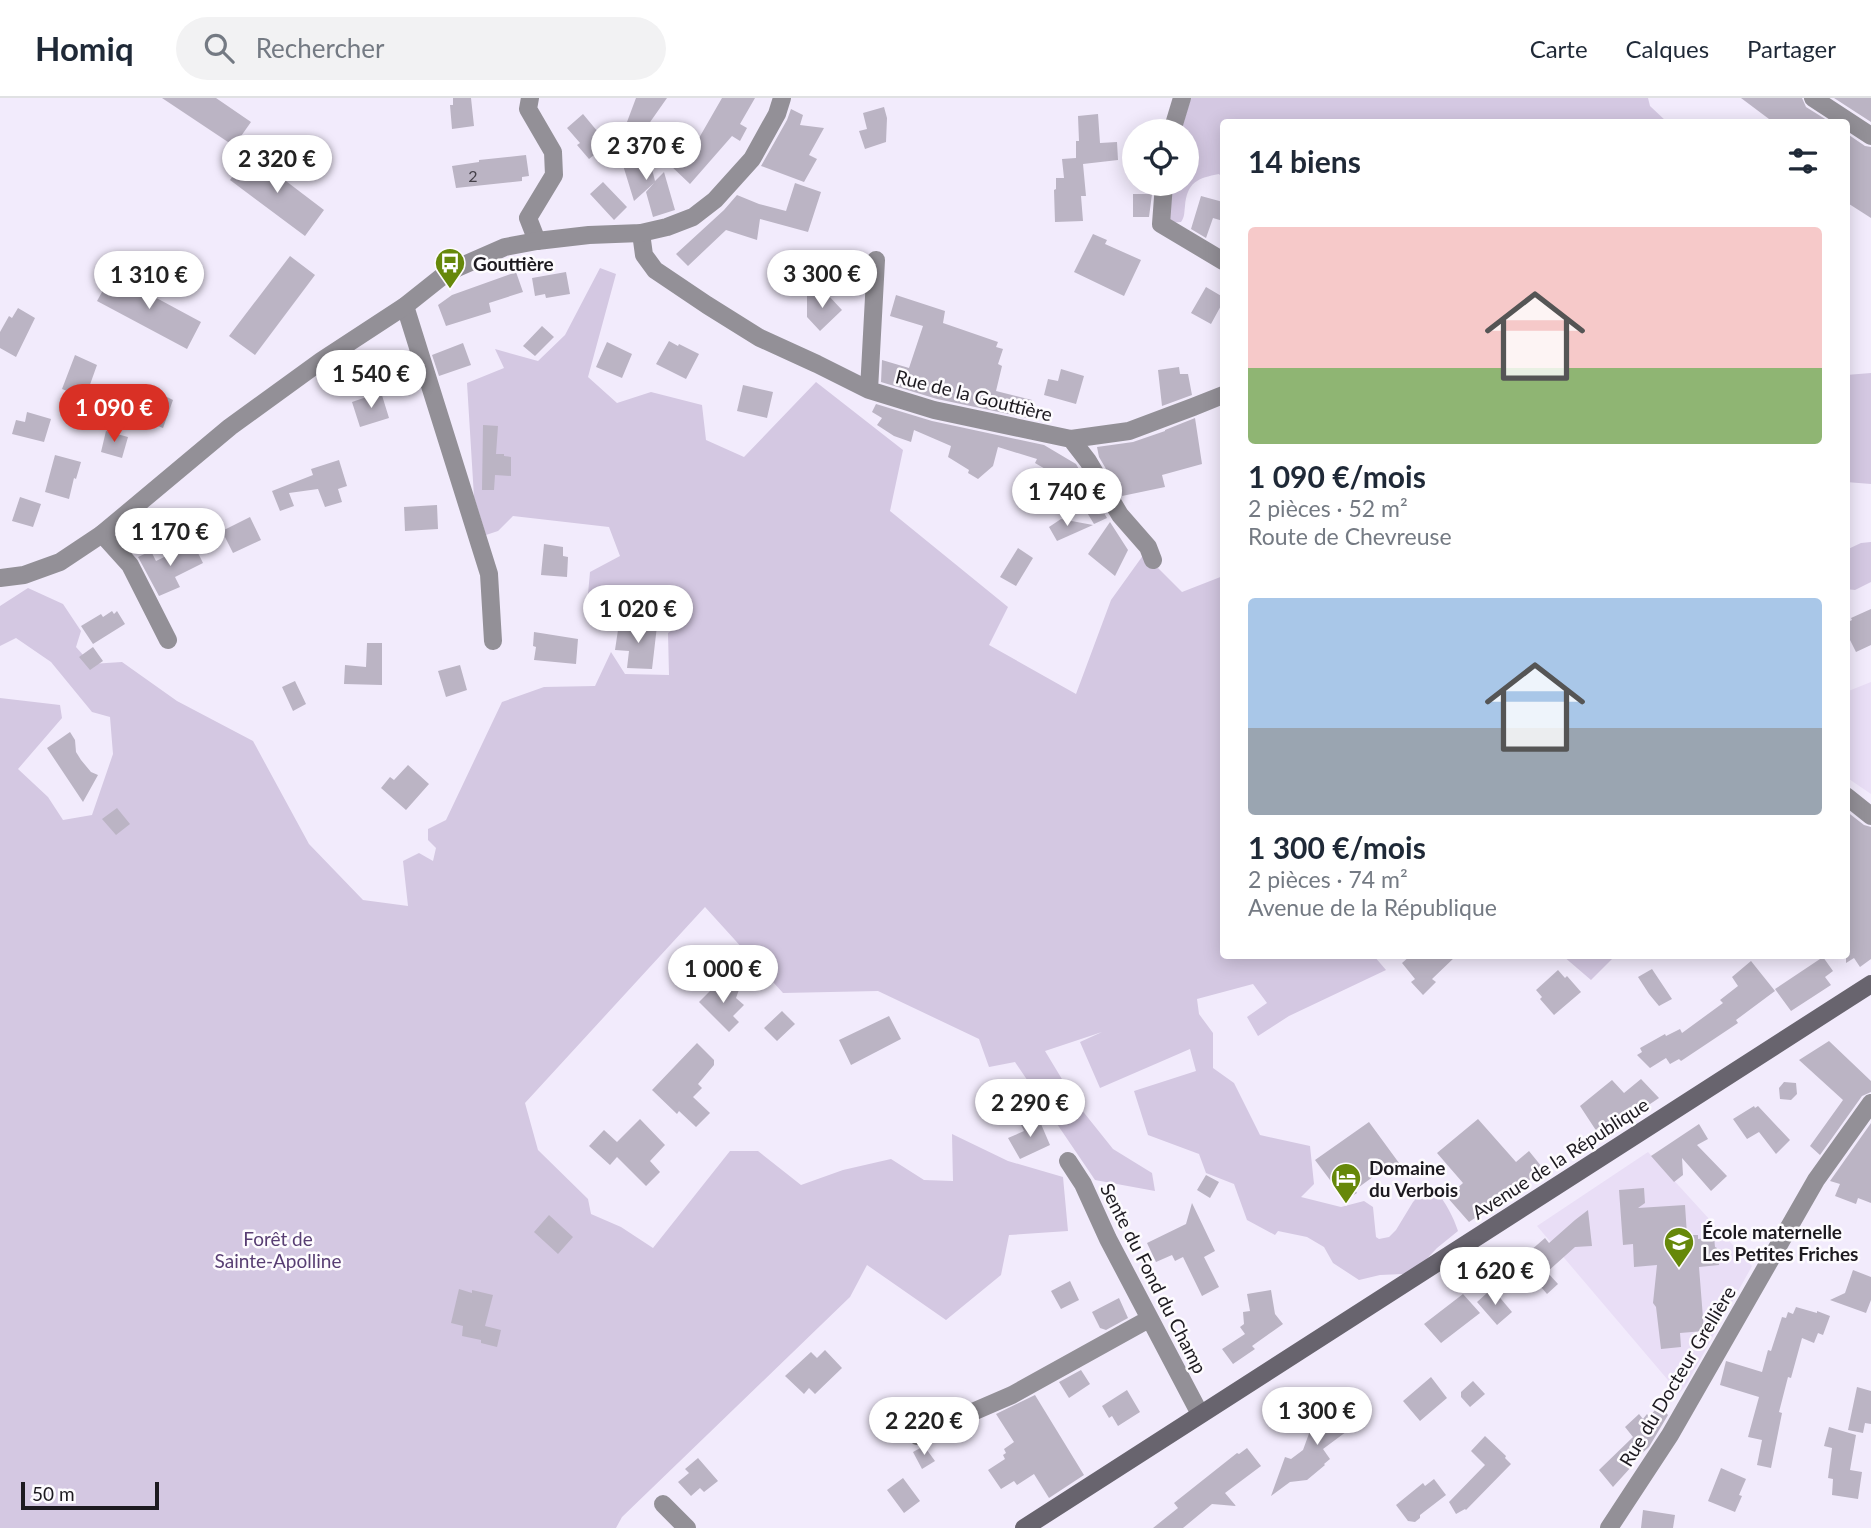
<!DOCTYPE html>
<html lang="fr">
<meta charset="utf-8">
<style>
body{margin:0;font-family:Lato,sans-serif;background:#f2f2f3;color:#1f2937;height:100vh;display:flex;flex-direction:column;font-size:26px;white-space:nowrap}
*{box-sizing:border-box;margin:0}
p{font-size:23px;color:#747a83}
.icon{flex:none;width:38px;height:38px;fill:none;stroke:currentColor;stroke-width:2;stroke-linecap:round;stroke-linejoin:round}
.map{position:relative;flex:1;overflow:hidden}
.panel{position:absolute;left:1220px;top:21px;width:630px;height:840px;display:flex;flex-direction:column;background:#fff;border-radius:7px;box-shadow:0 4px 18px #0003}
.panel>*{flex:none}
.tools{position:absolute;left:1122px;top:21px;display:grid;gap:14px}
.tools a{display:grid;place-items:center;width:77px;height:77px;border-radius:50%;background:#fff;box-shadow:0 4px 18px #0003;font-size:35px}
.scale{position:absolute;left:21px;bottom:18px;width:138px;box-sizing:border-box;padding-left:7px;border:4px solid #1d1a20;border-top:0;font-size:19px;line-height:24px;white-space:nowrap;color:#1d1a20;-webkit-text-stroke:5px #fdfbfe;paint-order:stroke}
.price{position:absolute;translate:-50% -60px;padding:0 16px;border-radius:24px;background:#fff;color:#222;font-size:23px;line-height:46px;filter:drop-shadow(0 2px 4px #0008)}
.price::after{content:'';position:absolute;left:50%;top:42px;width:21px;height:16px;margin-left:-10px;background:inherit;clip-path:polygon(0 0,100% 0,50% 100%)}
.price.current{background:#d93025;color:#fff}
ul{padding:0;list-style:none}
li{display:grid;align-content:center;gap:14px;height:371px;padding:0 28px}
li span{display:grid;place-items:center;height:217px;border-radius:7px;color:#555}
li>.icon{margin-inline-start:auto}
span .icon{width:126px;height:126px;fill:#fffc;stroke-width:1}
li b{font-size:30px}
h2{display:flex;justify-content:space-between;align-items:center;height:84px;padding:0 28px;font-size:30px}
header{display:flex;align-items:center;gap:42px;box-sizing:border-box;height:98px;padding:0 35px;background:#fff;border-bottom:2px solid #e0e1e3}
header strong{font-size:33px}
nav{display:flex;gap:38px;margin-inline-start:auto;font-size:24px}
.search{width:490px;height:63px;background:#f2f2f3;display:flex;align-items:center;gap:18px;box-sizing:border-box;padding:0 24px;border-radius:38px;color:#747a83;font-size:26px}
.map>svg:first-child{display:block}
.built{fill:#e9def6}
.green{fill:#d4c8e2}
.building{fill:#bbb4c4}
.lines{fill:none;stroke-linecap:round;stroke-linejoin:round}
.minor{stroke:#939097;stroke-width:18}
.tertiary{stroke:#939097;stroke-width:18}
.secondary{stroke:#68646e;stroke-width:18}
.labels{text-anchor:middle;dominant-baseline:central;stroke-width:5;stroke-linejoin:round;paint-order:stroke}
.number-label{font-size:16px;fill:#444049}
.poi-label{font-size:19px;font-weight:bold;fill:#1d1a20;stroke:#fdfbfe;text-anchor:start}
.street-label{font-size:19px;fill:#1d1a20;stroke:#fdfbfe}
.park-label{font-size:19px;fill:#583e73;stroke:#fdfbfe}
</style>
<header>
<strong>Homiq</strong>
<div class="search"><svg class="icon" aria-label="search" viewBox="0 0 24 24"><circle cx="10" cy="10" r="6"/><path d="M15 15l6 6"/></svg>Rechercher</div>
<nav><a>Carte</a><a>Calques</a><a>Partager</a></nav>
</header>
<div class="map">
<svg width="1871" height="1430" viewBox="0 0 1871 1430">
<rect width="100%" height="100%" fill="#f2ebfc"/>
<path class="built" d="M1871,584V696L1846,679V594Z
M1648,1054L1752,1168L1685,1289L1679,1295L1537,1128Z"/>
<path class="green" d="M1191,0H1648L1650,8L1667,24H1223V81L1219,76C1198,80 1187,84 1185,108C1184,115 1185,118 1181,124L1169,125L1171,86H1186V33H1181Z
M600,170L616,176L588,279L617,305L651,294L702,307L706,342L744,359L816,284L903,352L890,413L1008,509L989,547L1076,596L1111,502L1144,456L1182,494L1223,478V858H1374L1386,872L1289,918L1258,938L1247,919L1267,905L1253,886L1197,901L1199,916L1213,935V970L1234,985L1260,1037L1310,1048L1314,1086L1301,1099L1341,1109L1364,1103L1373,1109L1376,1139L1379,1141L1389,1139L1396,1132L1413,1104L1424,1092L1436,1093C1446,1105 1453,1118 1458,1133L1437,1150L1418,1170L1403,1176L1380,1177L1359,1182L1333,1165L1324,1149L1307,1139L1278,1133L1275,1137L1247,1122L1234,1086L1206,1075L1199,1056L1148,1037L1134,993L1196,973L1190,951L1100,990L1080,944L1102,934L1045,953L1077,1006L1113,1051L1152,1075L1155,1093L1095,1082L1015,964L989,969L979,941L878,893L783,895L705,809L525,1005L538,1052L588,1101L591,1116L621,1129L653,1150L730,1053H758L801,1087L843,1072L891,1061L924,1082L953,1083L952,1036L1008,1063L1063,1079L1068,1133L1009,1137L1001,1177L946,1222L867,1167L850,1199L622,1419L616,1430H0V600L60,607L62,620L18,671L48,699L63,722L92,717L113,656L110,619L92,614L51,564L16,540L0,548V508L28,490L63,506L81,533L76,549L91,566L122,564L177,603L253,643L309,746L363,802L408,808L403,763L419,755L433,763L436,750L428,742V731L446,722L502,604L544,589L595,588L611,554L625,576L669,577L668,535L681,526L677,511L648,509L637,498L617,520L598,523L588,496L590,474L620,458L609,429L513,418L498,433L486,437L474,399L467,285L504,270L495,251L538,263L565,237Z
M1871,275V386L1846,384V277Z
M1871,444V484L1855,492L1846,491V452L1861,445Z
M1563,858H1615L1591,882Z"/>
<path class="building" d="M162,0H216L251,24L234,48Z
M453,0H471L474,28L452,31L450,7H453Z
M636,0H667L641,37L627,24Z
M722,0H755L740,26L747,30L740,43L732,38L690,86L670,67L696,37L699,40Z
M1741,0H1802L1806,9L1830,24H1773Z
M1834,0H1871V24Z
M884,9L887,20L886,44L865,51L859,33L867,31L863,15Z
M791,11L803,17L800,27L824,30L809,57L817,61L804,84L761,68L787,22Z
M583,16L608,46L589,61L577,47L580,45L567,30Z
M1098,16L1100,45L1117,44L1118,62L1083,66L1086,98H1081L1083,123L1055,124L1054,92L1056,91V80H1064L1062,61L1076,60V43H1079L1078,18Z
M1846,35L1865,48L1871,49V120L1846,104Z
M637,46L645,73L652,71L655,83L664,74L675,112L653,119L646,94L654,85L634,103L618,51Z
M249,55L324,112L305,138L230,82Z
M526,57L529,78L522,79V83L456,90L452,68L479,64V62Z
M603,84L627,109L614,122L590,96Z
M795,85L821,94L808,134L760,121L757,142L726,132L688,168L676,156L724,112L737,97L759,106L786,113Z
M1133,96H1152L1149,119H1133Z
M1201,98L1223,104V123L1213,120L1206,140L1191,131Z
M1093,136L1107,142L1105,146L1141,162L1124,198L1074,174Z
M290,158L315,177L255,257L229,238Z
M516,174L523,194L489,205L491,214L446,228L438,207L452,197Z
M566,174L570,196L546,200L545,196L535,198L532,180Z
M112,176L201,224L187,251L97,203Z
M1206,189L1223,199V204L1211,226L1191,215Z
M807,197H828L842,212L820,233L807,219Z
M896,197L945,213L943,225L998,244L996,249L1003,251L998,266L1002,268L996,293L1032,302L1028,320L937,301L881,284L882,262L909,270L923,228L890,218Z
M18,210L35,220L16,259L0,250V234L9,218L12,220Z
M542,228L554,239L535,258L523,248Z
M669,243L678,248L679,246L699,256L686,281L656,266Z
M607,244L632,256L622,280L596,269Z
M463,245L471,267L439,278L432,257Z
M75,257L97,267L87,295L84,294L82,299L62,291Z
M1179,269L1180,276H1188L1192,297L1162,308L1158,272Z
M1061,271L1084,278L1076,306L1044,297L1048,281L1058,283Z
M743,287L773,294L767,320L737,313Z
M153,292L173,302L163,330L142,322Z
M381,294L389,320L360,329L352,304Z
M876,306L932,323L1044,347L1076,366L1107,420L1094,426L1075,395L1076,389L1035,365L1037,361L998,349L993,368L978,381L968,375L969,372L948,359L951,348L914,332L911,344L894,338L877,327L882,320L872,314Z
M27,314L51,321L44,344L12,336L16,322L25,324Z
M1195,320L1202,366L1162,377L1165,389L1122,398L1099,359L1097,349L1133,344L1165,333V332Z
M483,327L498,328L496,356H504V358L511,359V378L495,377L494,392H482Z
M106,333L128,339L122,360L101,354Z
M55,357L81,364L76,381L74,380L69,401L45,394Z
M339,362L347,388L338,391L342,404L325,409L318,391L289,395L294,408L280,413L272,393L313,377L311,371Z
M20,399L41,406L33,429L12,423Z
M437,407L438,431L405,433L404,409Z
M250,419L261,442L233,455L222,433Z
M1061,421L1093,427L1057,443L1049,429Z
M1110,424L1128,452L1115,478L1088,456Z
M193,445L203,465L175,479L180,489L159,498L138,459L151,453L156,463Z
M544,446L563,449V458L568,459L567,479L541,477Z
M1018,450L1033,460L1016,488L1000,479Z
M1871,511V547L1856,554L1846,534V525L1852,522L1851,520Z
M112,513L114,516L117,513L125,526L93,546L81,528L101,516L103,519Z
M622,525L657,528L652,571L627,570L629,553L615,552L618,532L622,533Z
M534,534L578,541L576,566L534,562L536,549L533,548Z
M367,545H382V587L344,586L345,567L366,569Z
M93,549L103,563L90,572L79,559Z
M460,567L467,592L446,599L438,573Z
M295,583L306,606L293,613L282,589Z
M70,634L75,642L76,654L81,662L91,674L98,677L83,704L47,650Z
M408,667L429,686L406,712L381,690L390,679L394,682Z
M117,710L130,726L116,737L102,721Z
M1846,713L1864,727L1871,729V861L1860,869L1854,860L1846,865Z
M1410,858H1456L1432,881L1436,884L1423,897L1411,884L1415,881L1402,865Z
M1823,859L1833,873L1825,879L1831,887L1791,913L1775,891Z
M1751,863L1775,893L1736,922L1738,925L1681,963L1679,961L1670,966L1666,960L1650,970L1637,957L1642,954L1640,950L1665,936L1666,938L1680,931L1682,935L1723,905L1720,902L1738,888L1732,879Z
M1652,871L1672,901L1659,908L1649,896L1638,879Z
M1558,872L1565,880L1567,878L1581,894L1554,917L1540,901L1542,899L1536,892Z
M720,883L726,890L741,886L736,900L744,907L733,918L739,924L729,934L699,904Z
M782,913L795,926L777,943L764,930Z
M889,918L901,941L851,967L839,942Z
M1829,943L1871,983V994L1862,998L1820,1057L1810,1048L1843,1002L1799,962Z
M697,945L714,962V967L698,986L702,990L693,999L710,1015L696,1029L679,1013L677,1016L652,992Z
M1641,981L1659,1000L1610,1033L1608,1031L1599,1037L1580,1008L1612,982L1624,995Z
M1784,984L1796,985L1797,996L1791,1002L1780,1001L1779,990Z
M1754,1008L1755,1010L1758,1008L1790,1042L1776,1056L1759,1034L1747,1041L1733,1021Z
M1038,1019L1050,1047L1020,1061L1008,1040L1024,1033L1021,1027Z
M640,1021L665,1047L650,1063L660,1074L646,1088L617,1059L610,1067L589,1048L604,1032L617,1044Z
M1478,1021L1516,1064L1529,1053L1546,1074L1532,1083L1531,1081L1494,1104L1496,1106L1469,1124L1447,1099L1463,1085L1437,1055Z
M1369,1024L1399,1065L1387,1073L1385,1070L1355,1092L1357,1095L1345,1102L1315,1062Z
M1871,1025V1105L1858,1100L1856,1106L1835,1098L1840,1086L1830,1083Z
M1699,1026L1708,1041L1697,1047L1727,1078L1711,1093L1682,1060L1683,1077L1674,1084L1651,1058Z
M1206,1077L1219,1084L1210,1100L1197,1092Z
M1644,1090L1645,1105L1638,1110L1685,1107L1687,1137H1698V1141L1714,1139L1715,1149L1717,1150L1719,1167L1699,1169L1704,1233L1680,1235L1681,1249L1661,1251L1656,1209L1653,1205L1657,1167L1634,1169L1633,1146L1623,1147L1619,1092Z
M1192,1105L1215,1153L1204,1159L1219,1189L1202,1198L1183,1159L1175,1163L1172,1157L1156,1164L1147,1145L1186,1126Z
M1588,1112L1592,1148L1575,1149L1547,1174L1558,1186L1547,1196L1530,1176L1520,1185L1508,1172L1545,1140L1549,1145L1575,1122Z
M549,1117L573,1139L558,1156L534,1134Z
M1853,1172L1871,1179V1202L1866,1215L1830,1202L1845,1195Z
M1070,1183L1079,1202L1061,1211L1051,1193Z
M459,1191L472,1195V1192L493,1197L485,1228L501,1232L497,1249L481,1245V1242L462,1238L463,1228L451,1225Z
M1271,1192L1275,1216L1283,1226L1252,1248L1255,1251L1233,1266L1222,1251L1245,1236L1240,1229L1244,1226L1243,1214L1250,1213L1247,1196Z
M1487,1195H1496L1512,1214L1497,1227L1477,1204Z
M1463,1196L1480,1215L1441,1245L1424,1226Z
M1119,1200L1128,1220L1106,1232L1100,1230L1092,1214Z
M1796,1209L1817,1215V1213L1830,1218L1823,1237L1818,1235L1814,1245L1802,1240L1791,1280L1788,1279L1779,1314L1782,1315L1771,1370L1757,1367L1762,1342L1748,1339L1759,1299L1720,1287L1726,1263L1762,1274L1768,1252L1771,1253L1782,1219L1786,1220L1788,1214L1793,1216Z
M825,1252L842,1270L815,1296L809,1290L804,1296L785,1278L811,1254L817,1260Z
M1081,1272L1090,1286L1069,1300L1059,1284Z
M1431,1279L1447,1300L1420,1323L1403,1303Z
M1473,1283L1485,1296L1470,1309L1461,1299V1294Z
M1857,1289L1871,1293V1326L1865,1325L1863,1335L1848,1332Z
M1127,1292L1140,1314L1118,1328L1112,1318L1109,1320L1102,1308Z
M1035,1297L1084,1377L1049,1400L1034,1376L1017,1387L1014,1383L1001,1391L988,1372L1005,1361L1003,1357L1006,1355L1004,1351L1014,1344L996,1316Z
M1348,1303L1362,1322L1323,1351L1330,1361L1324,1366L1325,1367L1307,1382L1290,1384L1271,1398L1285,1359L1291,1361L1303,1352L1311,1330Z
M1659,1307L1668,1317L1649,1349L1630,1366L1632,1368L1613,1389L1599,1372L1633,1339L1625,1329L1639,1316L1643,1321L1647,1316L1649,1319Z
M1829,1329L1856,1337L1850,1372L1862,1374L1858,1401L1832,1397L1833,1381L1828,1380L1832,1350L1824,1348Z
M1485,1338L1506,1358L1505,1360L1511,1366L1466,1412L1465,1411L1456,1416L1449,1404L1485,1367L1471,1353Z
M924,1348L935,1363L922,1371L913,1354Z
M1247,1350L1261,1368L1225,1395L1236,1408L1212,1406L1183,1430H1153L1178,1410L1174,1405L1237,1355L1239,1356Z
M698,1360L718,1383L704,1394L700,1390L691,1398L678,1384L689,1375L685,1371Z
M1721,1370L1746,1381L1739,1397L1742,1398L1735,1414L1708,1403Z
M903,1380L920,1403L904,1415L887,1392Z
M1434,1381L1446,1397L1420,1417V1420L1415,1424L1408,1423L1396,1407L1423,1385L1425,1388Z
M1643,1412L1675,1417L1673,1430H1641Z"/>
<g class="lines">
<path class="minor" d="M530,0L528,11L553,54L554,77L528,120L537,143
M1813,0L1871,38
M1172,33L1182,0
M1164,86L1161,126L1223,163
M641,135L644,157L655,172L707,207L760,240L817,266L869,292L934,312L1071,341L1129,333L1193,309L1223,297
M405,208L489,476L493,543
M869,292L876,162
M1071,341L1088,363L1120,417L1148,449L1153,462
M102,436L130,467L168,542
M1846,698L1871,718
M1068,1063L1083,1086L1108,1141L1200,1316
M917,1338L1012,1297L1149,1221
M663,1406L687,1430
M1609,1430L1670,1337L1816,1082L1871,1005"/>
<path class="tertiary" d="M0,480L24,477L60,464L102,436L230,329L321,263L405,208L444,177L457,170L505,149L537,143L589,137L641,135L667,129L693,119L715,102L752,61L777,16L782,0"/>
<path class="secondary" d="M1024,1430L1871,886"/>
</g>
<defs>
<g id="bus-pin" transform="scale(1.575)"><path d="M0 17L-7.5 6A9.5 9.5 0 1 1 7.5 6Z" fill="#66880a" stroke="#fdfbfe"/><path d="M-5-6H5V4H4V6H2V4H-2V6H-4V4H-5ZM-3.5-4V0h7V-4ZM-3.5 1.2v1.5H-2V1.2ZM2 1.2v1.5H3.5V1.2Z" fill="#fff"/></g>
<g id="hotel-pin" transform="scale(1.575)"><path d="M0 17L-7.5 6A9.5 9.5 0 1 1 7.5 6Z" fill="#66880a" stroke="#fdfbfe"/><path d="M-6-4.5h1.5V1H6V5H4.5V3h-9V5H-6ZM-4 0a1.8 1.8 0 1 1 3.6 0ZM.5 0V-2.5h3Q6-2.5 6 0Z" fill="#fff"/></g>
<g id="school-pin" transform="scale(1.575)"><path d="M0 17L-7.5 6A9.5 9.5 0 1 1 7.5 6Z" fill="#66880a" stroke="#fdfbfe"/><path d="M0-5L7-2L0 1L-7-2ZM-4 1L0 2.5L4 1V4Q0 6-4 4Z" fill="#fff"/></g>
</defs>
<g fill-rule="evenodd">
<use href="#bus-pin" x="450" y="165"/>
<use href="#hotel-pin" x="1346" y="1080"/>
<use href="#school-pin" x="1679" y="1144"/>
</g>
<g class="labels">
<g class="number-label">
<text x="473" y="77">2</text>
</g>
<g class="poi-label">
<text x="473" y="165">Gouttière</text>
<text x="1369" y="1069">Domaine<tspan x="1369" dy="22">du Verbois</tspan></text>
<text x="1702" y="1133">École maternelle<tspan x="1702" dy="22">Les Petites Friches</tspan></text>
</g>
<g class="street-label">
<text transform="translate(974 297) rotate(14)">Rue de la Gouttière</text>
<text transform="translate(1560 1060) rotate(-33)">Avenue de la République</text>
<text transform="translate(1154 1180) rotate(63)">Sente du Fond du Champ</text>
<text transform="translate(1677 1278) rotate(-59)">Rue du Docteur Grellière</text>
</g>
<g class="park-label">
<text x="278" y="1140">Forêt de<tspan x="278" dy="22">Sainte-Apolline</tspan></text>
</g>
</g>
</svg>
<div class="tools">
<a><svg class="icon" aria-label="locate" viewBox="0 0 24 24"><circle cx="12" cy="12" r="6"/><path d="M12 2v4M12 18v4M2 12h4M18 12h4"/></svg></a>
</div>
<div class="scale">50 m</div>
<b class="price" style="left:646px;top:84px">2 370 €</b>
<b class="price" style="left:277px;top:97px">2 320 €</b>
<b class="price" style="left:822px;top:212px">3 300 €</b>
<b class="price" style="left:149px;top:213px">1 310 €</b>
<b class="price" style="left:371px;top:312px">1 540 €</b>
<b class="price current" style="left:114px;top:346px">1 090 €</b>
<b class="price" style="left:1067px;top:430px">1 740 €</b>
<b class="price" style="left:170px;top:470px">1 170 €</b>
<b class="price" style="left:638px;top:547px">1 020 €</b>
<b class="price" style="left:723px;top:907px">1 000 €</b>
<b class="price" style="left:1030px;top:1041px">2 290 €</b>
<b class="price" style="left:1495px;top:1209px">1 620 €</b>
<b class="price" style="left:1317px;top:1349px">1 300 €</b>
<b class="price" style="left:924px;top:1359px">2 220 €</b>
<section class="panel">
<h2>14 biens<svg class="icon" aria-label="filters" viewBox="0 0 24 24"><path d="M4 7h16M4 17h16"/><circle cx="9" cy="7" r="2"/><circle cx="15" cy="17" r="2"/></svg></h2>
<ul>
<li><span style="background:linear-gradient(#f6c9c9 65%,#8fb573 0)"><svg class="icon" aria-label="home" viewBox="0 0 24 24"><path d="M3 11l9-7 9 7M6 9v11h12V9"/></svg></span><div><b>1 090 €/mois</b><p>2 pièces · 52 m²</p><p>Route de Chevreuse</p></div></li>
<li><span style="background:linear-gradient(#a9c7e8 60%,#9aa5b1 0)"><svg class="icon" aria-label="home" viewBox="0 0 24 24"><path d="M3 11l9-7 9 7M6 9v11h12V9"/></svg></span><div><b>1 300 €/mois</b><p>2 pièces · 74 m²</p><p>Avenue de la République</p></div></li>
</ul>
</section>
</div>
